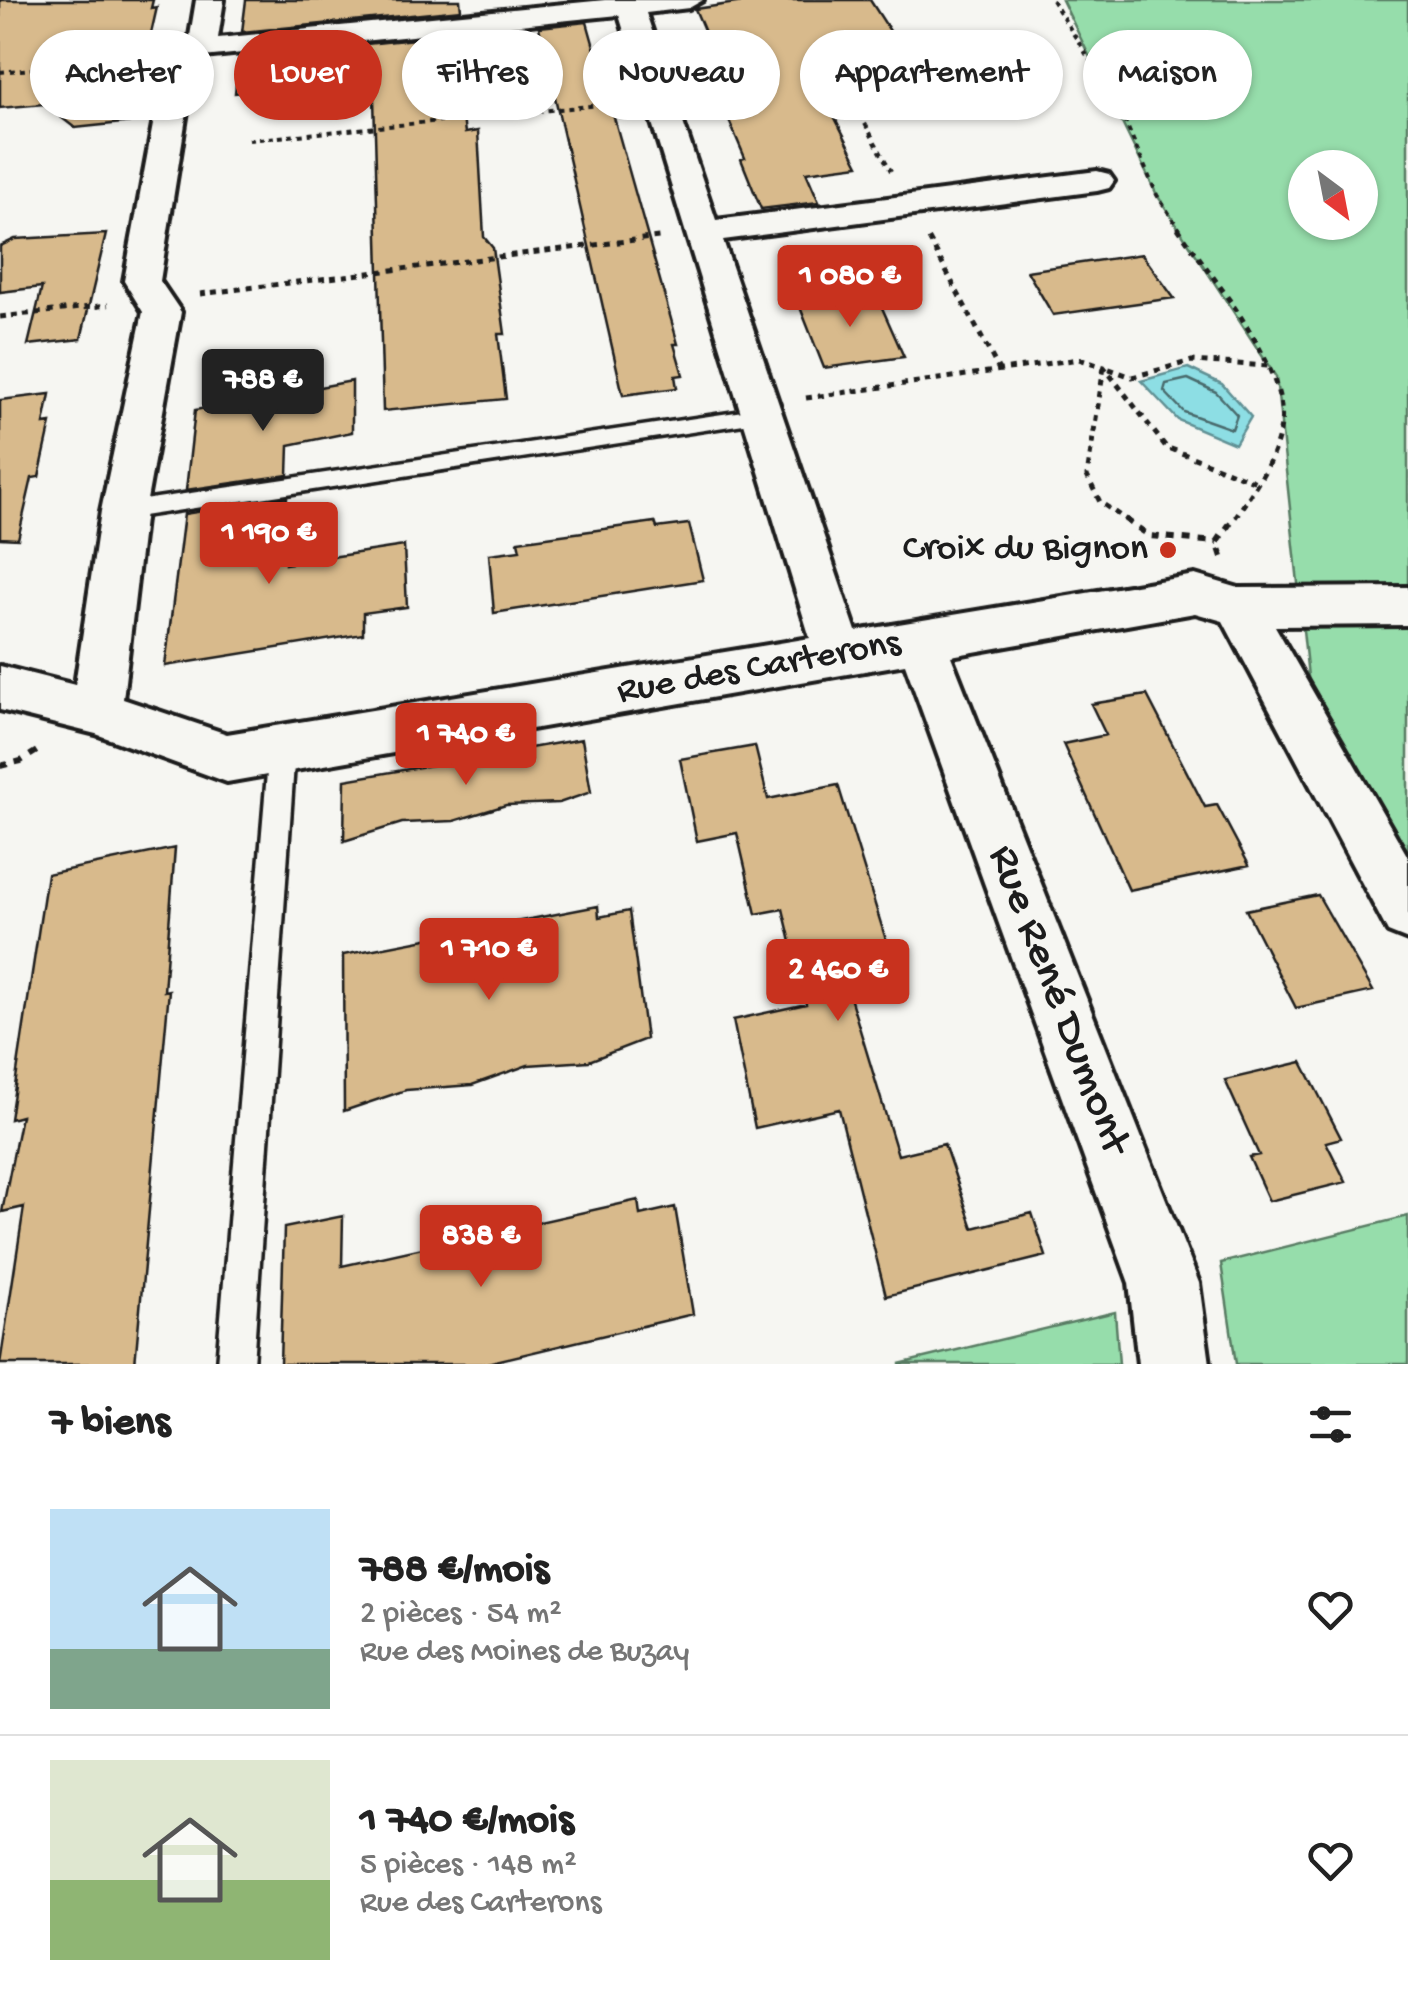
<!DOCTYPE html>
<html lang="fr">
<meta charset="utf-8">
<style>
body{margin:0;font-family:"Gochi Hand",sans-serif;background:#f6f6f6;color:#222;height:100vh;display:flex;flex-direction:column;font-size:38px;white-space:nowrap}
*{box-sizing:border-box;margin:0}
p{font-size:32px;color:#767676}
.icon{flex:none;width:55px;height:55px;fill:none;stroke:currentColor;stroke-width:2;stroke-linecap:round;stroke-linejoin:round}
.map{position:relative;height:1364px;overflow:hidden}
.drawer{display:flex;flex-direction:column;background:#fff;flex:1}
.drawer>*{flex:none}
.top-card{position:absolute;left:30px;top:30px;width:1350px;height:90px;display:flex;gap:20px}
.needle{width:65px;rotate:148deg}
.tools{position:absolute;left:1288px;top:150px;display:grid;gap:20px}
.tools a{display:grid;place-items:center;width:90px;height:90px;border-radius:50%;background:#fff;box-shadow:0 2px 8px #0004;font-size:50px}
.price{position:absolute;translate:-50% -85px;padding:0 22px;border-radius:10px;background:#c8321e;color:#fff;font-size:32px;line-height:65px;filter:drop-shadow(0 2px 5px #0008)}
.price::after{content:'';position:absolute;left:50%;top:60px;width:30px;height:22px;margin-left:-15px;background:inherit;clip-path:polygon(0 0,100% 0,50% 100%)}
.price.current{background:#222;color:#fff}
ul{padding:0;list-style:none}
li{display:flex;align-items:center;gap:30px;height:250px;padding:0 50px}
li+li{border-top:2px solid #e0e0e0}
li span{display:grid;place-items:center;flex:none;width:280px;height:200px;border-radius:0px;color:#555}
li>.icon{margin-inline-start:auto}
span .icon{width:120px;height:120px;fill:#fffc;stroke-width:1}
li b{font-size:42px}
h2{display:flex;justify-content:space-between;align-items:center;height:120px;padding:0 50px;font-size:42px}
.chip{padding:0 35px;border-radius:45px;background:#fff;box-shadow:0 2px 8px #0004;font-size:35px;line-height:90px}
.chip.current{background:#c8321e;color:#fff}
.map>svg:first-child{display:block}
.green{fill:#96ddab;stroke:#597c64;stroke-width:2.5;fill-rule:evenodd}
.water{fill:#8ddee4;stroke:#609094;stroke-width:2.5}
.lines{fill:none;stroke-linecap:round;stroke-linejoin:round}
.shore{stroke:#496a6c;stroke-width:2.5}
.building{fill:#d8ba8c;stroke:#1c1c1c;stroke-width:2.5}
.lane-casing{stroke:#1c1c1c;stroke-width:7}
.street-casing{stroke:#1c1c1c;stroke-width:8}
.path-far2{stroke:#1c1c1c;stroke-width:4;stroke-dasharray:5 5;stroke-linecap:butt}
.path-far1{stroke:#1c1c1c;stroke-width:5;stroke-dasharray:6 6;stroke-linecap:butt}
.path{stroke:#1c1c1c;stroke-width:6;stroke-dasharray:8 8;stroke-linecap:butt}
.lane{fill:#f6f6f2;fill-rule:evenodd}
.street{fill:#f6f6f2;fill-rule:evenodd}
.poi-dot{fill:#c8321e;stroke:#f6f6f2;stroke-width:4}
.labels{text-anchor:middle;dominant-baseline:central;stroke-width:8;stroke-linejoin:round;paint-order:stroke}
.poi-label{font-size:38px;fill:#1c1c1c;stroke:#f6f6f2;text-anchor:end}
.street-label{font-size:38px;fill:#1c1c1c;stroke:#f6f6f2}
.near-street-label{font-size:45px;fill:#1c1c1c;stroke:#f6f6f2}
</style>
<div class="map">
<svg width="1408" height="1364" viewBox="0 0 1408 1364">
<rect width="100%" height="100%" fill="#f6f6f2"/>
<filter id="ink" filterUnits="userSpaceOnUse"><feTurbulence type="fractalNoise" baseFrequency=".01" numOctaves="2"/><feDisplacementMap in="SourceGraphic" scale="20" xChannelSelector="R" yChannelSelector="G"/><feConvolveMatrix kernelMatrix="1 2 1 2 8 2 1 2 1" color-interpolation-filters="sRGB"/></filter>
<g filter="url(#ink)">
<path class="green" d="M1062,0H1408V858L1309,686L1276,377L1157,195ZM1305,168H1360V222H1305Z
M1408,1216V1364H1236L1221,1263Z
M1115,1312L1119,1364H899Z"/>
<path class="water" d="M1188,368L1222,384L1251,417L1235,444L1178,420L1141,381Z"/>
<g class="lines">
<path class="shore" d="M1188,379L1216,392L1237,415L1232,429L1184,412L1164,391L1166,384Z"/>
</g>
<path class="building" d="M0,0H153L151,8L157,7L131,122L75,128L44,104L0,108Z
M246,0H460L461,10L242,32Z
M757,0H870L901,48L806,61L859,165L806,172L819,202L761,209L741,159L745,158L699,50L710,44L695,9Z
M587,22L678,344H674L683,375L675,376L677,388L623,395L539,27Z
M464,34L465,42L453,43L465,133L478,131L484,237L493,248L505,334H498L506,399L383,411L374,98L369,99L368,82L235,93L239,57Z
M106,234L81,339L28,345L42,287L0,292V246L15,239Z
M1142,254L1174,298L1053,315L1027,271Z
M875,292L904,357L824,368L798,302Z
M352,381V432L289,445L288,475L186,490L195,410Z
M50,394L44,424L51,423L39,477L32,478L18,539L0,538V400Z
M287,498L285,564L404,546L407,607L363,613V634L165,666L184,514Z
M655,522L657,528L689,524L703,580L494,613L489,554L520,550L518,541Z
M1147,695L1205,807L1217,805L1249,865L1129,890L1063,744L1106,735L1091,704Z
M582,739L591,792L559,803L506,805L454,821L402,823L344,841L345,780Z
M755,746L768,799L838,785L886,940L836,951L898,1155L944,1144L973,1228L1032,1213L1046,1256L886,1296L839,1109L755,1128L733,1020L806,1004L783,909L756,914L737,833L697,841L680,759Z
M175,848L164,991L169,990L135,1364H0L24,1207L2,1212L21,1116L10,1119L47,874Z
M1318,895L1373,991L1296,1008L1246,910Z
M598,906L599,917L629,911L646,1039L589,1061L528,1065L472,1085L406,1090L344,1111L343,955Z
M1302,1062L1341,1138L1326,1142L1346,1182L1269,1201L1249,1157L1259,1155L1225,1080Z
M638,1200L640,1215L675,1207L693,1314L483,1364H280L284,1228L343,1216L342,1266Z"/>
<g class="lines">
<g class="lane-casing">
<path id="lane" d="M763,408L770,410V420L123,519L112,511L123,503Z
M282,737L291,741L295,749L253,1364H217L269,749L273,741Z"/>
</g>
<g class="street-casing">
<path id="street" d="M196,0H224L218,38L605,0H703L689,8L646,13L716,220L1097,171L1109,174L1114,181L1109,188L1097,191L723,240L856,631L1195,575L1239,588L1408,587V625L1275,626L1408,857V940L1388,932L1223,621L1195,613L951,656L1199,1283L1210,1364H1138L1129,1283L905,664L227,782L96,734L0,710V666L75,685L101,511L143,312L124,281L164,65L190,36ZM619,15L810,638L227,734L123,699L145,511L181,312L160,281L194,67L203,57Z"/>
</g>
<path class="path-far2" d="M1052,0L1117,103L1157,195L1180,230
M0,72L138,59
M841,80L891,171
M249,140L620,103"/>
<path class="path-far1" d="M1178,228C1210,276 1289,367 1281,425C1276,460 1251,494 1232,522
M929,239L999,370
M200,294L659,237
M0,317L108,305
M806,398L1079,359L1104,367L1166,447L1259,483
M1129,522L1100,502L1087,476L1104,367L1132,377L1192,361L1268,366"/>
<path class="path" d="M1125,519L1150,536L1217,542
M1222,557L1217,542L1233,519
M0,766L21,761L40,749"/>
<use href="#lane" class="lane"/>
<use href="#street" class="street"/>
</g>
</g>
<circle class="poi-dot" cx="1168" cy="550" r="10"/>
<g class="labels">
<g class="poi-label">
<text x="1148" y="550">Croix du Bignon</text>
</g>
<g class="street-label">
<text transform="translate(759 669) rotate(-10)">Rue des Carterons</text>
</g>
<g class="near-street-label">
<text transform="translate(1057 1000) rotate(69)">Rue René Dumont</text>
</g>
</g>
</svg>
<div class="tools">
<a><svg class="needle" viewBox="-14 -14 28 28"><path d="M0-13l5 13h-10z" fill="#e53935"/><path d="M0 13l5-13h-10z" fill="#767676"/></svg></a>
</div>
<b class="price" style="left:850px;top:330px">1 080 €</b>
<b class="price current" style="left:263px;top:434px">788 €</b>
<b class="price" style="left:269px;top:587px">1 190 €</b>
<b class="price" style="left:466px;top:788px">1 740 €</b>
<b class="price" style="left:489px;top:1003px">1 710 €</b>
<b class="price" style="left:838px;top:1024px">2 460 €</b>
<b class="price" style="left:481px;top:1290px">838 €</b>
<div class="top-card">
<a class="chip">Acheter</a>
<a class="chip current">Louer</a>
<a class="chip">Filtres</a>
<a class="chip">Nouveau</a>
<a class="chip">Appartement</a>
<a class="chip">Maison</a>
</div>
</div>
<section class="drawer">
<h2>7 biens<svg class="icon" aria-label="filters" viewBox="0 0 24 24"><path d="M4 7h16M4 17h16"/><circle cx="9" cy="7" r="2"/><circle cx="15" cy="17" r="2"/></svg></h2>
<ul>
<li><span style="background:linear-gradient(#bfe0f5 70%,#7fa58c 0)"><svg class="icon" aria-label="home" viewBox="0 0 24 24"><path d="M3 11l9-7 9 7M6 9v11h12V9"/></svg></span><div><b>788 €/mois</b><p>2 pièces · 54 m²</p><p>Rue des Moines de Buzay</p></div><svg class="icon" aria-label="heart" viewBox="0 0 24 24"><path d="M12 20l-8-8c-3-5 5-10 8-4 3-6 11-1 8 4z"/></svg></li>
<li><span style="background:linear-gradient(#dfe7d0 60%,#8fb573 0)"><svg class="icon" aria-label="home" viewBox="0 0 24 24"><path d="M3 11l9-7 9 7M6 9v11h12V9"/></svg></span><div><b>1 740 €/mois</b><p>5 pièces · 148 m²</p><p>Rue des Carterons</p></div><svg class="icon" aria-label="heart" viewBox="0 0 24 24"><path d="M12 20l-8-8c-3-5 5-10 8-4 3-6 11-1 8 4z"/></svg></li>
</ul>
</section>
